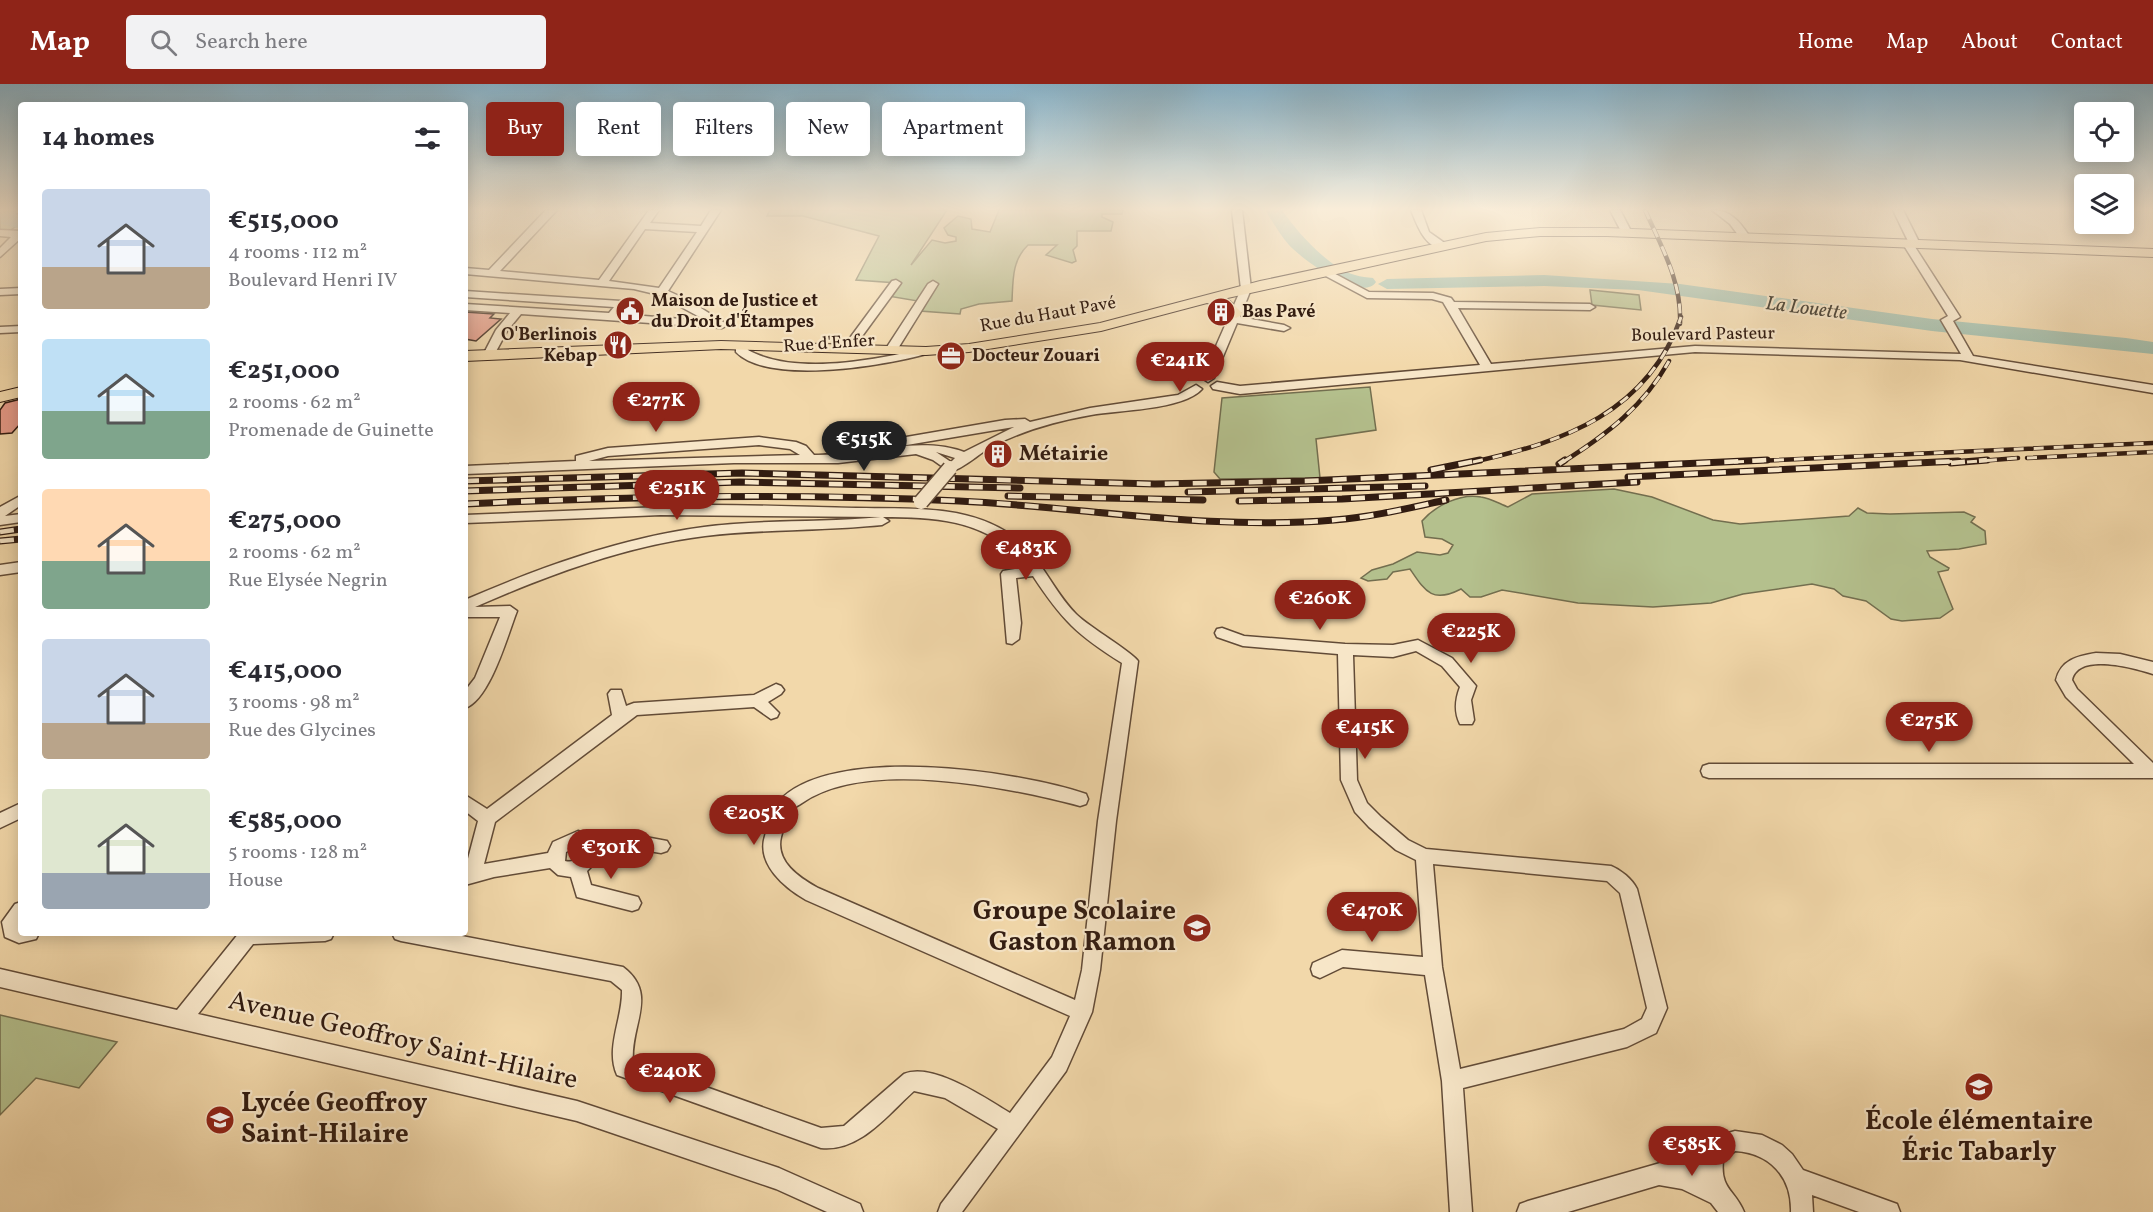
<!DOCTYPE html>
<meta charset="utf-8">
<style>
body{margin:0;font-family:Vollkorn,serif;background:#f2f2f3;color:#2b2b33;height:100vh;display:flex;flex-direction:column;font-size:22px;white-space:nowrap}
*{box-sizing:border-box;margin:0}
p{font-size:20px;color:#7c7c81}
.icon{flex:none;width:33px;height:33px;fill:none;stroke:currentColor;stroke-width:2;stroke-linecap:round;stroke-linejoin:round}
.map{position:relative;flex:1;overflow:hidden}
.details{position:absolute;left:18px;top:18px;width:450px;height:834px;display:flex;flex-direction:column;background:#fff;border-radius:6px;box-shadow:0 3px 15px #0003}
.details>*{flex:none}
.guide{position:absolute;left:486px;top:18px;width:570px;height:54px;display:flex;gap:12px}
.buttons{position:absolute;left:2074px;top:18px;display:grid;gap:12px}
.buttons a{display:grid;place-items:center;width:60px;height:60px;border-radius:6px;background:#fff;box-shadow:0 3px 15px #0003;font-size:30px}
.price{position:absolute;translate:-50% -51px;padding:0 14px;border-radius:21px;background:#8f2418;color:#fff;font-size:20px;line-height:39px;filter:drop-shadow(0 2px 3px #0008)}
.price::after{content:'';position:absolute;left:50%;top:36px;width:18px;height:14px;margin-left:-9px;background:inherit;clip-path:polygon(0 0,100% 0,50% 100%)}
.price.active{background:#222;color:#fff}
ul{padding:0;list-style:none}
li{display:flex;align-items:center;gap:18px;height:150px;padding:0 24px}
li span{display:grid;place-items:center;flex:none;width:168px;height:120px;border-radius:6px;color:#555}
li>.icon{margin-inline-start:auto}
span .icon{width:72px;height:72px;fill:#fffc;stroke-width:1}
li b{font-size:26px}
h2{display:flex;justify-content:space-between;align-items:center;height:72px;padding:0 24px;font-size:26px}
.pill{padding:0 21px;border-radius:6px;background:#fff;box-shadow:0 3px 15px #0003;font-size:21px;line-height:54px}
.pill.active{background:#8f2418;color:#fff}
header{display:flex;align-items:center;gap:36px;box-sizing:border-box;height:84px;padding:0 30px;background:#8f2418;color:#fff}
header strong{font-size:28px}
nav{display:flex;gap:33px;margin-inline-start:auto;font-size:21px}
.search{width:420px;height:54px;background:#f2f2f3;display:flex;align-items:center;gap:15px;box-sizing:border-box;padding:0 21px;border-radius:6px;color:#7c7c81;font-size:22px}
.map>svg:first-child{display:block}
.green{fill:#b4c08d;stroke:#736e4f;stroke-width:1.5}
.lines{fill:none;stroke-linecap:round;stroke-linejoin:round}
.river{fill:#9bbaa8;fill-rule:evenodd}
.building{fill:#e79b89;stroke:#321c11;stroke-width:1.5}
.minor-casing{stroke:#624b37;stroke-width:3}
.major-casing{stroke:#321c11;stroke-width:2}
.minor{fill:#f7e6c8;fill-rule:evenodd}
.major{fill:#f2d8aa;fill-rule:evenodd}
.rail-far1-casing{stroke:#321c11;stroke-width:4.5}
.rail-casing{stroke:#321c11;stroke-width:7}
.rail-far1{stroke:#f7e6c8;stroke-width:3;stroke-dasharray:10;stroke-linecap:butt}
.rail{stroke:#f7e6c8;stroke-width:4.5;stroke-dasharray:14;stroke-linecap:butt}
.minor-bridge-casing{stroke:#624b37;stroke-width:17;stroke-linecap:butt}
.minor-bridge{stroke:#f7e6c8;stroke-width:14}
.labels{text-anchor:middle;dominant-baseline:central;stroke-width:4.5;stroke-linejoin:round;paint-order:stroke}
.far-poi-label{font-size:18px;font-weight:bold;fill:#321c11;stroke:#f7e6c8;text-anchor:start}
.far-street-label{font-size:18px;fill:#321c11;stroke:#f7e6c8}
.far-water-label{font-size:20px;font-style:italic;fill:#524b3e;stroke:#f7e6c8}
.poi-label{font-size:22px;font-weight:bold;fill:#321c11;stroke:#f7e6c8;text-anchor:start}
.near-poi-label{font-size:27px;font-weight:bold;fill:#321c11;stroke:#f7e6c8;text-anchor:end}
.near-street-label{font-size:27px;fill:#321c11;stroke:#f7e6c8}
</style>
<header>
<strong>Map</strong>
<div class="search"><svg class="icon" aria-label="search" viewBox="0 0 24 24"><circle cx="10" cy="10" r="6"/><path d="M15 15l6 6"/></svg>Search here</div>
<nav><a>Home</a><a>Map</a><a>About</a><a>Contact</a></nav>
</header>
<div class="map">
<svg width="2153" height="1128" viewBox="0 0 2153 1128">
<rect width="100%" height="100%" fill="#f2d8aa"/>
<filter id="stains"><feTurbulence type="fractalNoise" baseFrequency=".00333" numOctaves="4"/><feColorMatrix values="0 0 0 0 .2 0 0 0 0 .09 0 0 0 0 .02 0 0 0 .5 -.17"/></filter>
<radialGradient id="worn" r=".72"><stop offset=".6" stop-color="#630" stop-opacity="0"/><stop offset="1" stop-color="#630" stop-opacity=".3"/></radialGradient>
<path class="green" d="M770,126H947L911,181L932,156L945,159L956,157V153L948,151L944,144L958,132L971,135L972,145L990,148L999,126H1123L1122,130H1102V133L1113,138L1111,147H1077V162L1073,166L1076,177L1072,179L1046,171L1057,161H1028C1012,176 1013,196 1012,217L979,220L961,225L960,230L920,227L924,218L888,212L897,199L856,196L879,152L803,132H767Z
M0,127H12L11,131L21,129V139L9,147H0Z
M1590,206L1639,211L1641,226L1592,221Z
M1370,303L1376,346L1316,355L1320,394L1220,395L1214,388L1222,314Z
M1614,405L1652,413L1713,436L1740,440L1849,432L1858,424L1867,429L1890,430L1964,428L1975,433L1971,438L1985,447L1986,460L1959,465L1927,467L1930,473L1949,484L1948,486L1938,488L1953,525L1940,534L1902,537L1891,535L1866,517L1843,512L1834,505L1812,500L1743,510L1711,519L1653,523L1578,519L1502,506L1481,513H1470L1461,505C1432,520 1425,507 1410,485L1393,488L1387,495L1368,497L1361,494L1372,486L1393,480L1417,468L1440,471L1448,469L1453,461L1442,455L1425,453L1422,437C1435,422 1460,409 1481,413C1490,414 1500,420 1508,423L1532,410Z
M0,931L117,958L79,1004L36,994L0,1031Z"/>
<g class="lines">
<path class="river" d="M0,126H16V133L21,135V145L1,140Z
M1265,126H1282C1296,147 1330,185 1355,191C1361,193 1367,193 1373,194L1376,198C1361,220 1301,174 1289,161C1280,151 1273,138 1265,126Z
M1544,191L1680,200L1932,235L2126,254L2153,258V270L1932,247L1638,206L1544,202L1387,205L1378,200L1387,195Z"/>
</g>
<path class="building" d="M465,228L494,230L490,234L501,235L476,257L465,255Z
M21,315V339L12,349L0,350V326L5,319Z"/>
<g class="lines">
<g class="minor-casing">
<path id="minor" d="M546,126H557L500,187L599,196L649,126H659L650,139L701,142L711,126H721L668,207L688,216L728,241L722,244L521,230L507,247L493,273H485L483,271L496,246L510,229L465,226V220L609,229L614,223L465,213V207L621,217L626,220L619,230L707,237L659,211L634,205L465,190V184L489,186ZM645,145L697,148L659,204L609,197Z
M1232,126H1242L1251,205L1240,233L1284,241L1290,244L1284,247L1237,239L1214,294L1208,298L1202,294L1241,205Z
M1411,126H1421L1429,148L1446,160V164C1426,167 1417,141 1411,126Z
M1610,126H1620L1632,149L1631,151H1623Z
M1712,126C1731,126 1740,138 1750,153L1749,155H1741L1730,140Z
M1893,126H1903L1920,160L1915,163L1960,233L1953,237L1973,272L2153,301V309L1960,276L1695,268L1240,310L1213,305L1211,302L1217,298L1240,302L1480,281L1443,218L1432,215L1367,214L1322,190L1321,188L1326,185L1369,208L1433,209L1451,214L1454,218L1590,220L1595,223L1590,226L1458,224L1491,280L1695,262L1961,270L1941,236L1948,232L1903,160L1908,157Z
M0,146L21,147V154L0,173V164L11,153L0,152Z
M896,196L901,199L852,266H844V262L892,197Z
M933,197L938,200L897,266L895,268H887L885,266L928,200Z
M21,204V210L0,211V205Z
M21,242V248L0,249V243Z
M742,259L746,260L748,266C795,292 876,276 926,264L932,267L930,269C888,281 769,302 736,268V262Z
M1196,301L1202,305C1183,326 1119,326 1091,331C1057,337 1024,346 993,362C979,369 965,384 950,388L933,376L916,370L838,379H734L465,390V382L576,377V372L608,364L759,353L796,358L806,362L814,371C860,371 922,351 964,368L1014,343L883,365L877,361L883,357L1005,336L1025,335L1030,338L1090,324L1178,311ZM759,361L790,365L800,371L589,377L608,372ZM936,368L955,374L951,378Z
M20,412L21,421L5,432L21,430V438L0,441V423Z
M710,421C759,421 807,423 856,424C907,425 967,420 1011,451C1041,471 1051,505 1076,530C1089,543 1132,568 1138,577L1116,737L1100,886L1092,928L1066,987L962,1128H938L941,1120L998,1045L945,1014L914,1007C887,1031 860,1068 821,1064L617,991C605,964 623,934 622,906L611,897L401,857L395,855L392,849H446L623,883C659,910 630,941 633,977L821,1044L844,1042L904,990C933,978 985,1014 1010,1029L1052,973L1070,932L806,816C785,804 756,780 765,752C768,742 771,725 778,718C830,659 1019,687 1086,710L1088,715L1086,720L1080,722C1008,703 866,674 802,719C799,721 793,724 791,727C786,732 783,746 781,753C775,778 800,794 818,804L1075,916L1082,886L1098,737L1122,579C1077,551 1062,536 1033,492L1016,494L1021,539L1019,555L1012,560L1007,559L1001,490L1003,487L1026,483C991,436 937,433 883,433L889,437L882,441C823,447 764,445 705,452C625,462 548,491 475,523L510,522L517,527C508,550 490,616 465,624V607L475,594L500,533H466L465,516C541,483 621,454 704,443C762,435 822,439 881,433L661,431L465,439V431Z
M21,478V488L0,491V481Z
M1222,544L1244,552L1345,560L1393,561L1418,556L1452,574L1476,602L1471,616L1474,636L1472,640H1460C1454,628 1455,616 1460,603L1442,582L1416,567L1393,573L1353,571L1357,696L1367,719L1381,733L1408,756L1426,765L1611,782C1621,786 1632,795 1637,805L1667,924L1656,949L1627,963L1463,1004L1472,1128H1450L1442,997L1425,891L1343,883L1320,894L1313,891L1311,885L1313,879L1342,866L1423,873L1416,776L1396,766L1369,743L1355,728L1341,696L1338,570L1243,562L1217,553L1215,549L1217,545ZM1433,780L1607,797L1620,809L1647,924L1642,935L1624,945L1460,985L1442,883Z
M2096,569L2120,570L2153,578V590C2134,584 2078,568 2072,596L2077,605L2153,679V694H1709L1703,692L1701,687L1703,682L1709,680H2134L2066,613L2056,596C2061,576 2077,572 2096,569Z
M776,600L781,602L784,606L781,610L768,618L779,629L777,633L771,635L754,623L637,631L495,738L484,780L548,769L553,758L578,747L597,755L624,749L667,757L670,762L667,767L661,769L624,763L600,769L596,778L587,787L591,801L638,813L641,819L638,825L632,827L577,813L571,793L558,791L550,784L494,793L465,801V786L478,737L465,727V711L487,725L612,631L608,610L611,606H621L626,622L634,619L754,611ZM579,762L583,766C581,775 573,779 565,777L566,768Z
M21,719V734L0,744V729Z
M21,818V849H39L36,855L19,859L5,853L2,838L15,820Z
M239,849H334L331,855L325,857L253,860L198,930L577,1017L779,1084L860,1120L863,1128H827L776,1105L577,1037L0,903V885L177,926Z
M1735,1047L1762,1051L1782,1061L1792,1070L1803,1086L1897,1120L1900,1128H1859L1812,1111L1813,1128H1791C1792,1093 1770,1069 1735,1067L1723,1077C1720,1105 1735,1106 1744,1128H1718L1711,1119L1682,1105L1659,1101L1568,1128H1517L1520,1120L1528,1117L1695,1069L1718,1052Z"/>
</g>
<g class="major-casing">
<path id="major" d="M1540,144H1607L2153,165V173L1607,152H1540L1486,157L1223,215L1230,217L1243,230L1236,234L1220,223L1207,219L1101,247L969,268L926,271L721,265L465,277V267L721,257L926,263L969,260L1100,239L1260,197L1486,149Z
M21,303V313L0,318V308Z"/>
</g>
<use href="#minor" class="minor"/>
<use href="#major" class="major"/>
<g class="rail-far1-casing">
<path id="rail-far1" d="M1645,126C1662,164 1682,198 1680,240
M2027,374L2153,368
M1473,378C1564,358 1648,328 1681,233
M1563,378C1606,351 1644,322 1669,277
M1734,378L2153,359
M1942,378L1958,377
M1967,378L2018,374"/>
</g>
<g class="rail-casing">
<path id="rail" d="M1951,379L1987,376
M1559,380L1565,376
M1431,386L1480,376
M1628,393L1958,377
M465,397L742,389L1155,400L1305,397L1767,376
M465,407L740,398L1020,404
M1188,408L1425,402
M1008,412L1203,416
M1239,417L1342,415L1637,398
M465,420C630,412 794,409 959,417C1084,423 1209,447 1334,436C1372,433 1409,424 1446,416
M0,448L21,445
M0,457L21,455"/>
</g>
<use href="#rail-far1" class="rail-far1"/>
<use href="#rail" class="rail"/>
<g class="minor-bridge-casing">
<path id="minor-bridge" d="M921,418L950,384"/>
</g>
<use href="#minor-bridge" class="minor-bridge"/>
</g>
<linearGradient id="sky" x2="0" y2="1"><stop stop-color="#89b6ce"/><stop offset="0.44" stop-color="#f9edd9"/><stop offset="1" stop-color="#f9edd9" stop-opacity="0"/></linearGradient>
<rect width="2153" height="284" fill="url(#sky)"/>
<defs>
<g id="civic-disc" transform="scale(1.5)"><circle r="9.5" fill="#8f2418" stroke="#f7e6c8"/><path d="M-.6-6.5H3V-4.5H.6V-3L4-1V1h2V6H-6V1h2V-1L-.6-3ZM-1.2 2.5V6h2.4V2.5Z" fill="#fff"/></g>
<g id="building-disc" transform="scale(1.5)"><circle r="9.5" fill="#8f2418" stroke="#f7e6c8"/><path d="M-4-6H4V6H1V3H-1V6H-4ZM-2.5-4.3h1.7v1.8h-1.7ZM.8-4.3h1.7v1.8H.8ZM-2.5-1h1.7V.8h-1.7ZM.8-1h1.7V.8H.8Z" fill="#fff"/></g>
<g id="restaurant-disc" transform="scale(1.5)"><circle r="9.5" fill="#8f2418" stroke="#f7e6c8"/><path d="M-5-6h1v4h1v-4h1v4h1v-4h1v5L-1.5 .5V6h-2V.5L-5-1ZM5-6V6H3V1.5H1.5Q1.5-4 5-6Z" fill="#fff"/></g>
<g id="office-disc" transform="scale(1.5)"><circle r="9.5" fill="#8f2418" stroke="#f7e6c8"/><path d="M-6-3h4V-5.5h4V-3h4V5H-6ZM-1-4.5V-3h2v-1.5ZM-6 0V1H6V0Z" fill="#fff"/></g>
<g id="school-disc" transform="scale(1.5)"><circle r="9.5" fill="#8f2418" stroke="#f7e6c8"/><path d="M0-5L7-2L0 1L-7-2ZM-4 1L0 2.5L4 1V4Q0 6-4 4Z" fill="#fff"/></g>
</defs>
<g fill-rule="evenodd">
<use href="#civic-disc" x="630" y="227"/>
<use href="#building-disc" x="1221" y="228"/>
<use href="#restaurant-disc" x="618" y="261"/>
<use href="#office-disc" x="951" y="272"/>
<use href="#building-disc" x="998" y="370"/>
<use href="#school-disc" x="1197" y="844"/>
<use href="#school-disc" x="1979" y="1003"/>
<use href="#school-disc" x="220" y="1036"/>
</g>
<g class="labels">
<g class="far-poi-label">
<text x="651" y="217">Maison de Justice et<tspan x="651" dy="21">du Droit d'Étampes</tspan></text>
<text x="1242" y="228">Bas Pavé</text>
<text x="597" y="251" text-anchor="end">O'Berlinois<tspan x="597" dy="21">Kebap</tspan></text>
<text x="972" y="272">Docteur Zouari</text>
</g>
<g class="far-street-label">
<text transform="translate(1048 231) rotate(-10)">Rue du Haut Pavé</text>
<text transform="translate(1703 251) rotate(-1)">Boulevard Pasteur</text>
<text transform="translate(829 260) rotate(-4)">Rue d'Enfer</text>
</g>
<g class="far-water-label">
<text transform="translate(1806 225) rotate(7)">La Louette</text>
</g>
<g class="poi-label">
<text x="1019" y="370">Métairie</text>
</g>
<g class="near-poi-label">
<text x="1176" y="828">Groupe Scolaire<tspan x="1176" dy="31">Gaston Ramon</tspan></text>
<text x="241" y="1020" text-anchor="start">Lycée Geoffroy<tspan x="241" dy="31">Saint-Hilaire</tspan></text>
<text x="1979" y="1038" text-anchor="middle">École élémentaire<tspan x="1979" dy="31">Éric Tabarly</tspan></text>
</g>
<g class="near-street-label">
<text transform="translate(403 957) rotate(13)">Avenue Geoffroy Saint-Hilaire</text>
</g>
</g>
<rect width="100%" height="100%" filter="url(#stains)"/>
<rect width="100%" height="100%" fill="url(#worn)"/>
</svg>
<div class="buttons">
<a><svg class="icon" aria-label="locate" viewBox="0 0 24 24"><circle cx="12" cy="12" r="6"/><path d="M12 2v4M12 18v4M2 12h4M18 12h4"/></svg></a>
<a><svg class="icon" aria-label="layers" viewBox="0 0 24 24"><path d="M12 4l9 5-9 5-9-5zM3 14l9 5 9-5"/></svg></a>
</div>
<b class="price" style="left:1180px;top:309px">€241K</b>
<b class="price" style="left:656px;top:349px">€277K</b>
<b class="price active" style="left:864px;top:388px">€515K</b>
<b class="price" style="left:677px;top:437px">€251K</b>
<b class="price" style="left:1026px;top:497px">€483K</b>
<b class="price" style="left:1320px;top:547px">€260K</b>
<b class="price" style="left:1471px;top:580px">€225K</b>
<b class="price" style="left:1929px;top:669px">€275K</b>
<b class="price" style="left:1365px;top:676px">€415K</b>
<b class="price" style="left:754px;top:762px">€205K</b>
<b class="price" style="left:611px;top:796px">€301K</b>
<b class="price" style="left:1372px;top:859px">€470K</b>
<b class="price" style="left:670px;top:1020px">€240K</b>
<b class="price" style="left:1692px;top:1093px">€585K</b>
<div class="guide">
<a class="pill active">Buy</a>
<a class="pill">Rent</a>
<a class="pill">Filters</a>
<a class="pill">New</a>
<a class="pill">Apartment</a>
</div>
<section class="details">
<h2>14 homes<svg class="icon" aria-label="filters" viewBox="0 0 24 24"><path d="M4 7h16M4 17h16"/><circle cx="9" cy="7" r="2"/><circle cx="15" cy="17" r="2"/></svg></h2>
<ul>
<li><span style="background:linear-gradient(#c9d6e8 65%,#b9a48a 0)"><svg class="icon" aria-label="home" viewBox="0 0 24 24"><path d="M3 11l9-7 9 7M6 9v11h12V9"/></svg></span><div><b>€515,000</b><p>4 rooms · 112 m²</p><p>Boulevard Henri IV</p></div></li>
<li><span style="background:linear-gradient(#bfe0f5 60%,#7fa58c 0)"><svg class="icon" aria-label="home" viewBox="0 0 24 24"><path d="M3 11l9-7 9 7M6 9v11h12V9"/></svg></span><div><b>€251,000</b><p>2 rooms · 62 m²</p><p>Promenade de Guinette</p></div></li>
<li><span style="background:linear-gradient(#ffd9b3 60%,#7fa58c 0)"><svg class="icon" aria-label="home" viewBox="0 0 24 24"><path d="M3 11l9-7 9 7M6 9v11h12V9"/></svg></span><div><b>€275,000</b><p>2 rooms · 62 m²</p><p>Rue Elysée Negrin</p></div></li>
<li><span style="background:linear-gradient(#c9d6e8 70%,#b9a48a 0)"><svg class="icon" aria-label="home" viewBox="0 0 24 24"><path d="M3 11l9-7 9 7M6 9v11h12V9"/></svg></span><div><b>€415,000</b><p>3 rooms · 98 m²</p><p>Rue des Glycines</p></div></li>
<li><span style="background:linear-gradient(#dfe7d0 70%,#9aa5b1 0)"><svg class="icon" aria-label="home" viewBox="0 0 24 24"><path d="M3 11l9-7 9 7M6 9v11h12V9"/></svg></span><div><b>€585,000</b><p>5 rooms · 128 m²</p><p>House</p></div></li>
</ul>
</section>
</div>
